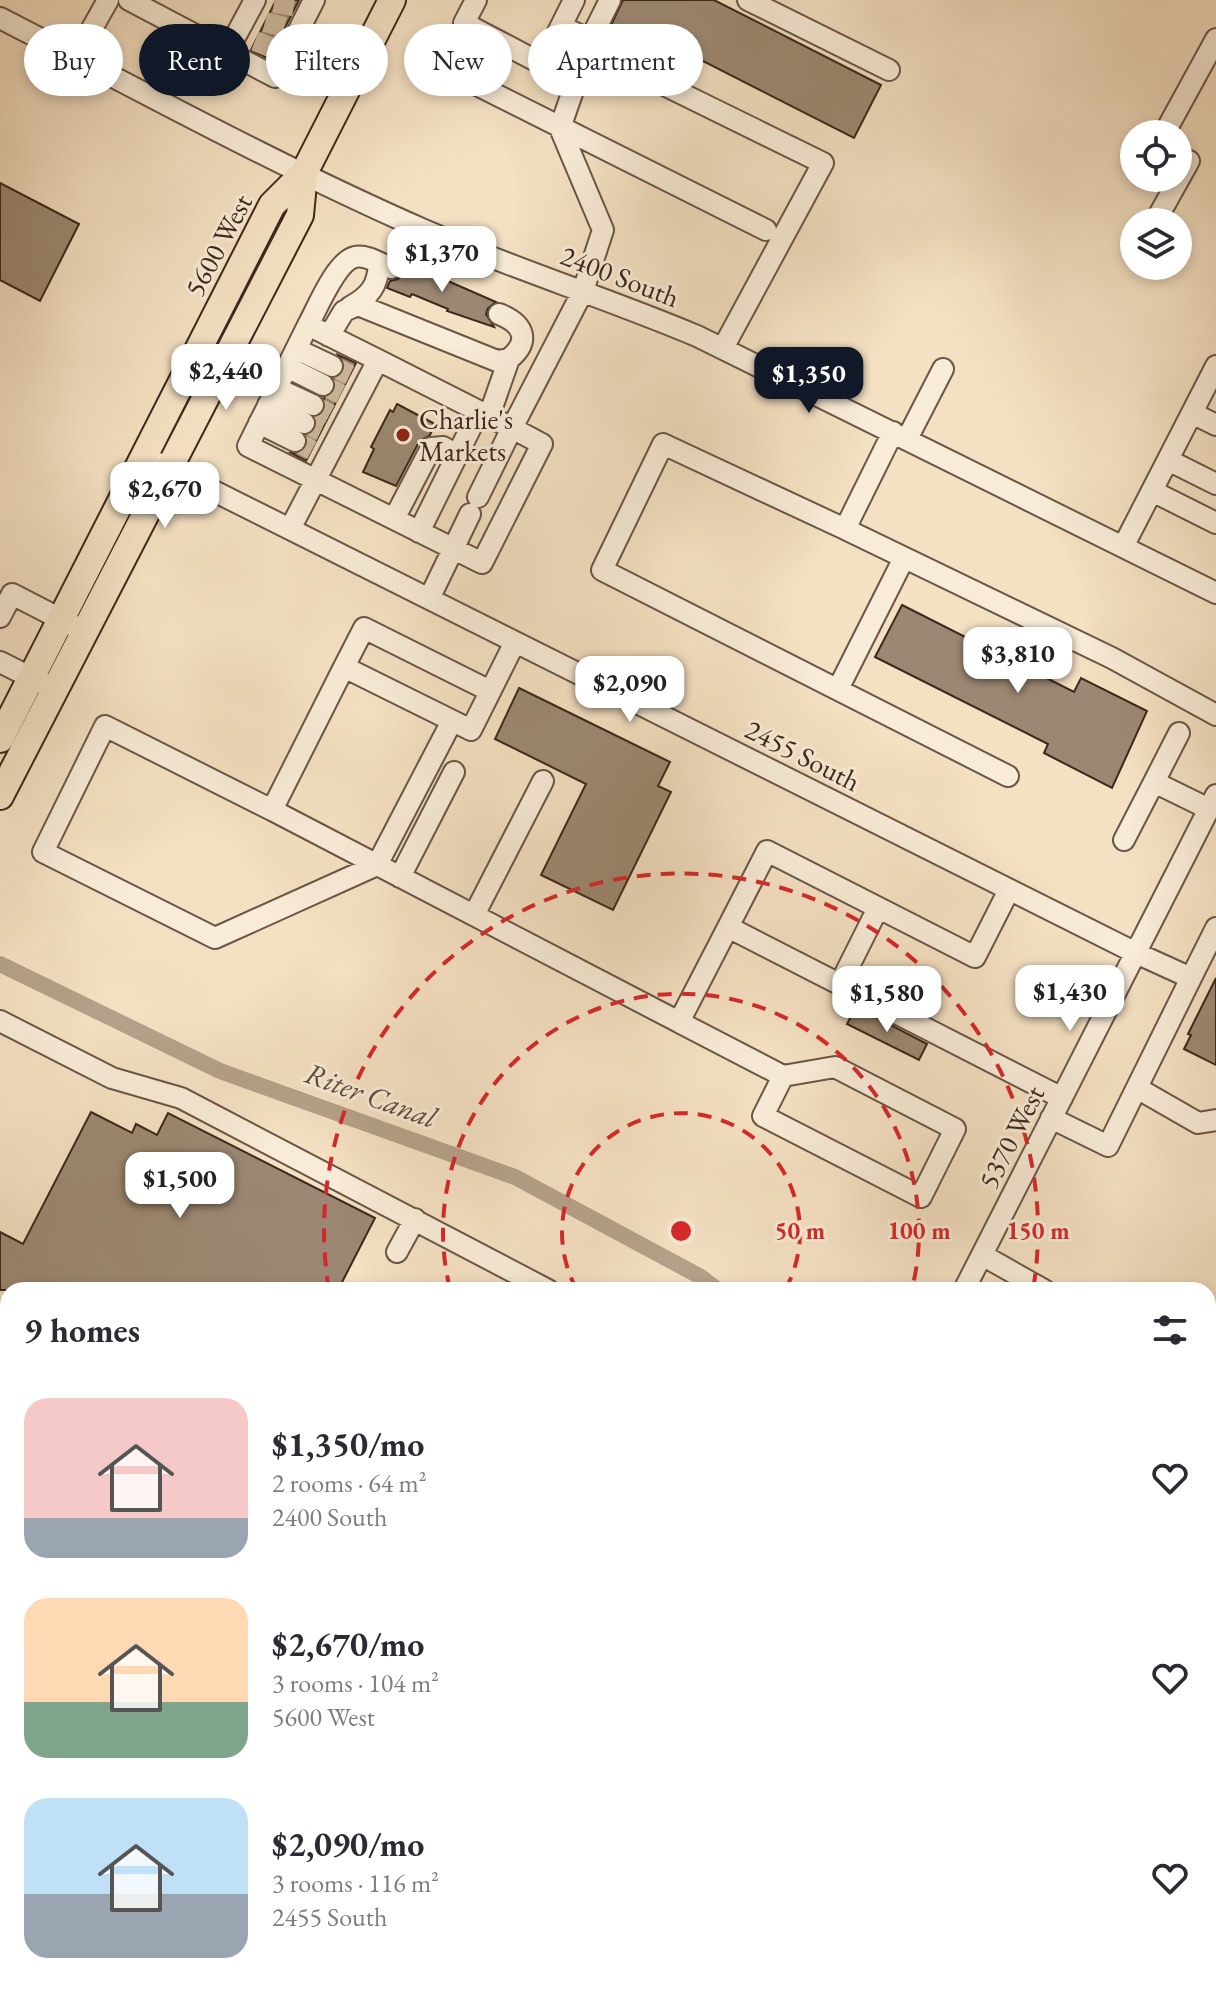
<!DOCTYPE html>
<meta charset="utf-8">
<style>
body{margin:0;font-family:"EB Garamond",serif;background:#f7f7f7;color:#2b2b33;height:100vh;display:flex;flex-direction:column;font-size:30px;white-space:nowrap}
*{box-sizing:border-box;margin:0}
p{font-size:26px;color:#7c7c81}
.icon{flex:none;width:44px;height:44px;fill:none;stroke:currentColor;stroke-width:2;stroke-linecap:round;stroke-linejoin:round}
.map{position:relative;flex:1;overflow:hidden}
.details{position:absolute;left:0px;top:1282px;width:1216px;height:712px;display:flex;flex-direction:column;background:#fff;border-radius:24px 24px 0 0;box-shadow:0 4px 12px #0003}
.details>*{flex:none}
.hud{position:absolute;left:24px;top:24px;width:800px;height:72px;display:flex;gap:16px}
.tools{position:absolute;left:1120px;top:120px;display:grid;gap:16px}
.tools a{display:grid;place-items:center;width:72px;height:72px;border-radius:50%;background:#fff;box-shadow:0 4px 12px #0003;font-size:40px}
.price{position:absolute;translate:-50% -68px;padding:0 18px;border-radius:16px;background:#fff;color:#222;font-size:26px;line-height:52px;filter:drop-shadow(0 2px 4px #0008)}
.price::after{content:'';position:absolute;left:50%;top:48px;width:24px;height:18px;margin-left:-12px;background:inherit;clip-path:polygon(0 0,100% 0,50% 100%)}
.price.on{background:#111827;color:#fff}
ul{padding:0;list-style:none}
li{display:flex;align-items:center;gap:24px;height:200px;padding:0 24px}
li span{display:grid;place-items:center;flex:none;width:224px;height:160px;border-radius:24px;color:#555}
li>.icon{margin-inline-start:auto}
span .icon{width:96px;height:96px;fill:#fffc;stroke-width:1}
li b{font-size:34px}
h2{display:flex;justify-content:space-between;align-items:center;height:96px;padding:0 24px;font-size:34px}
.tag{padding:0 28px;border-radius:36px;background:#fff;box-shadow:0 4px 12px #0003;font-size:28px;line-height:72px}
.tag.on{background:#111827;color:#fff}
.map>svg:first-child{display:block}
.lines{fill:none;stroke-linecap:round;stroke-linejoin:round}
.canal{stroke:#b5a18a;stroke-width:16}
.building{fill:#9c8872;stroke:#3c281c;stroke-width:2}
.minor-tunnel{stroke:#cfbba1;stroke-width:20;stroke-dasharray:20 10;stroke-linecap:butt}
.minor-casing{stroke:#6a5646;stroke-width:24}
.major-casing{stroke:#3c281c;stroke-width:30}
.path{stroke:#3c281c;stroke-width:3;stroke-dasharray:6 4;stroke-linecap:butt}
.minor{stroke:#f8ebd7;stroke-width:20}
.major{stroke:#f4e0c2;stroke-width:26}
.ring{fill:none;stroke:#d62828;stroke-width:4;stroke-dasharray:14 10}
.poi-dot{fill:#8f2418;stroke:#f8ebd7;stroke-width:3}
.labels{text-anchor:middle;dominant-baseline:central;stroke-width:6;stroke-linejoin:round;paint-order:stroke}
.street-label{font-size:28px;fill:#3c281c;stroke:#f8ebd7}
.poi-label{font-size:28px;fill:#3c281c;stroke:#f8ebd7;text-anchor:start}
.water-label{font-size:30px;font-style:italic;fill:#604c3d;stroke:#f8ebd7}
.centre{fill:#d62828;stroke:#f8ebd7;stroke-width:4}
.ring-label{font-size:24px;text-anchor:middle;font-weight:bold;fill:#d62828;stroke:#f8ebd7;stroke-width:6;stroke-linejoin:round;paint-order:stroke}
</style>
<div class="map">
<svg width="1216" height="1994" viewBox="0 0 1216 1994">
<rect width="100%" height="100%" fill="#f4e0c2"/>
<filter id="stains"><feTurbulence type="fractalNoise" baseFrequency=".0025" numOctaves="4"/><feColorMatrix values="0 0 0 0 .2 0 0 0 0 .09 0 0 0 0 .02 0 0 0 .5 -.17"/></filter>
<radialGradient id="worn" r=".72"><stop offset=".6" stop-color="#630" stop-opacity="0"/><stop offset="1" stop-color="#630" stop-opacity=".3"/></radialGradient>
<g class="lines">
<path class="canal" d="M0,964L220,1071L515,1177L701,1277L718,1290"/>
</g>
<path class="building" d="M276,0H299L269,59L251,50Z
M623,0H714L881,85L854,138L658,38L654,45L639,37L632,51L605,38Z
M0,183L79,224L40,301L0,280Z
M402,261L496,302L488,308L486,314L494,327L447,311L448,309L412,294L410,297L387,288L390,281L398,279L402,274Z
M338,355L356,363L306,461L291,453L301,452L306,447L307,436L315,429L316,418L325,410L324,398L335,390L334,379L343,372L345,366Z
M397,404L435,424L430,435L419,442L396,486L363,472L374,449L371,447L390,410L393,412Z
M902,605L1074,692L1081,678L1147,711L1112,788L1044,753L1048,744L875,657Z
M519,688L670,762L658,786L671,792L613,910L541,875L586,784L495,739Z
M1216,978V1065L1184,1049L1191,1035L1188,1034Z
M856,1007L927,1044L919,1060L847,1024Z
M91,1112L132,1133L136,1124L157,1135L168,1113L375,1218L338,1290H0V1232L23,1244Z"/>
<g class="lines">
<path class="minor-tunnel" d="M274,3L299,7
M265,22L289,28
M255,41L277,50
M332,366L350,375
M323,385L341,394
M313,405L330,414
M304,423L321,431
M295,441L312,450"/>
<g class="minor-casing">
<path id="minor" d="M129,0L275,77L314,0
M476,0L464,23L542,64L574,0
M748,0L889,70
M0,18C140,90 280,167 424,230C514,269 607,298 697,336L1216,593
M561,26L590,40L593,50L823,163L723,348
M590,40L610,0
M227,52L255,0
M76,57L108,0
M427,60L766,230
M542,64L576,82L593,50
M1164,134L1216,39
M1155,222L1189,161L1178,156
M350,307C370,296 378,286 379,263
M308,325C317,309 336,261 355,257C366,254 381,264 391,268
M329,336L344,311L358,305L497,361L509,359C531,341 524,324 499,314
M296,349L332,366
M378,360L308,325L248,446L482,563L542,444L512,428L478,497
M287,367L323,385
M276,388L313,405
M268,405L304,423
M1192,413L1216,425
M489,416L509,359
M259,423L295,441
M893,432L845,529L663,444L602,570L1008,776
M907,439L943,369
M1168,460L1216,484
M158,463L1136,953L1191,978L1108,1146L1051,1118
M1152,491L1216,523
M394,519L431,448L443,447L458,455
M290,529L378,360L512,428L583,291L603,230L560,128L576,82
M845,529L1112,658L1216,715
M419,532L479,411
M1123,547L1216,366
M429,599L470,514
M0,617L12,594L74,626
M515,642L471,730L344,667L272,810L679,1022L728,927L1062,1098
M0,662L44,684
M344,667L364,628L490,691
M838,689L904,558
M1179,733L1154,782L1209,809
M272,810L105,726L43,852L215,938L377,865L452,721
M1124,840L1154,782
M400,877L454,772
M474,915L543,781
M728,927L767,851L975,957L1009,890
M1191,978L1216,928
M840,984L878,908
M0,1021L112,1078L181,1098L548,1290
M679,1022L783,1076L763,1116L921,1197L955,1129L835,1067L783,1076
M1137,1088L1198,1123L1216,1120
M397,1252L415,1219
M982,1255L1044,1290
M964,1290L1216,795
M0,1343L8,1347
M1208,1377L1216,1381
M0,1575L8,1565
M0,1718L8,1722
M0,1904L8,1887
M586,1986L596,1994
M161,1994L181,1986
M280,1994L336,1991L401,1994
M524,1994L533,1986"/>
</g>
<g class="major-casing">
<path id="major" d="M0,739L272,205L304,173L392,0
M0,796L300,215L304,173"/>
</g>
<path class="path" d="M0,1409L8,1393
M1208,1690L1216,1695
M628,1986L631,1994
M105,1994L121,1986"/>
<use href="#minor" class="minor"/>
<use href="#major" class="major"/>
</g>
<g class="ring">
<path d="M577 1290A119 119 0 1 1 785 1290"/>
<path d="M450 1289A238 238 0 1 1 912 1289"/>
<path d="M329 1290A357 357 0 1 1 1033 1290"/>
</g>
<circle class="poi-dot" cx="403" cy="435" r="8"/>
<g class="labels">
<g class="street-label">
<text transform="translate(218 245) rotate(-62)">5600 West</text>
<text transform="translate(620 276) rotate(21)">2400 South</text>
<text transform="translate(803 755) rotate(27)">2455 South</text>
<text transform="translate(1011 1137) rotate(-63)">5370 West</text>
</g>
<g class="poi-label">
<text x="419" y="419">Charlie's<tspan x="419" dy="32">Markets</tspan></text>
</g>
<g class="water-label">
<text transform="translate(371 1095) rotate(20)">Riter Canal</text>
</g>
</g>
<circle cx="681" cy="1231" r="12" class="centre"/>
<g class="ring-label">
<text x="800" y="1239">50 m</text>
<text x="919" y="1239">100 m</text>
<text x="1038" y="1239">150 m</text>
</g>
<rect width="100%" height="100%" filter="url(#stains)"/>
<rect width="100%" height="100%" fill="url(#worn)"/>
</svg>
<div class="tools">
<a><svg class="icon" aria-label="locate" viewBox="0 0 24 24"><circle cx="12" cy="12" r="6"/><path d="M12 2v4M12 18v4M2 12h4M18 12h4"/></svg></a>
<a><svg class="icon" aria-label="layers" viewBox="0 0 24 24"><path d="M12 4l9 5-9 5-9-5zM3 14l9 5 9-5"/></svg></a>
</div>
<b class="price" style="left:442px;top:294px">$1,370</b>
<b class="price" style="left:226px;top:412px">$2,440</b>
<b class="price on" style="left:809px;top:415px">$1,350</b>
<b class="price" style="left:165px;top:530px">$2,670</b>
<b class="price" style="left:1018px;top:695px">$3,810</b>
<b class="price" style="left:630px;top:724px">$2,090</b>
<b class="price" style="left:1070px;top:1033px">$1,430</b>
<b class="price" style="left:887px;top:1034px">$1,580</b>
<b class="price" style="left:180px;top:1220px">$1,500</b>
<div class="hud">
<a class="tag">Buy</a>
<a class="tag on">Rent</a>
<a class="tag">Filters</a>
<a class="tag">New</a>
<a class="tag">Apartment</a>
</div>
<section class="details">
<h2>9 homes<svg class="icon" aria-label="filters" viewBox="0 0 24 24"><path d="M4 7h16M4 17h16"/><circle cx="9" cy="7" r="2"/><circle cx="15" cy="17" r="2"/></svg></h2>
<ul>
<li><span style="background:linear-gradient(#f6c9c9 75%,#9aa5b1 0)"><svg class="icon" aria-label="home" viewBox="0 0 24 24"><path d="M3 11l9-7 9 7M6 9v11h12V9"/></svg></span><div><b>$1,350/mo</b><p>2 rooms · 64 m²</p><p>2400 South</p></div><svg class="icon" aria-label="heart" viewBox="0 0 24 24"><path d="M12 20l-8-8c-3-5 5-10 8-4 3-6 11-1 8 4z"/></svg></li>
<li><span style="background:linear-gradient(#ffd9b3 65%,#7fa58c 0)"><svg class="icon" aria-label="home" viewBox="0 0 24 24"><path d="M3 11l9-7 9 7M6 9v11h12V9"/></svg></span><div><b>$2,670/mo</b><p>3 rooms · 104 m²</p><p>5600 West</p></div><svg class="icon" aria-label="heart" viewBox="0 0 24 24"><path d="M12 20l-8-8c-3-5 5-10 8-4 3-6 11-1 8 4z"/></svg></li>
<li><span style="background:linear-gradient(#bfe0f5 60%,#9aa5b1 0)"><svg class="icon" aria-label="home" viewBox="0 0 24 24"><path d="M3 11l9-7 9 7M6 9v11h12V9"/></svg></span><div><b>$2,090/mo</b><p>3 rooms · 116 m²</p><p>2455 South</p></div><svg class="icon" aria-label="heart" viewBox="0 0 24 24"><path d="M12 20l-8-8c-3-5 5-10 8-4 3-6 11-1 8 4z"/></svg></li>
</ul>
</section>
</div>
